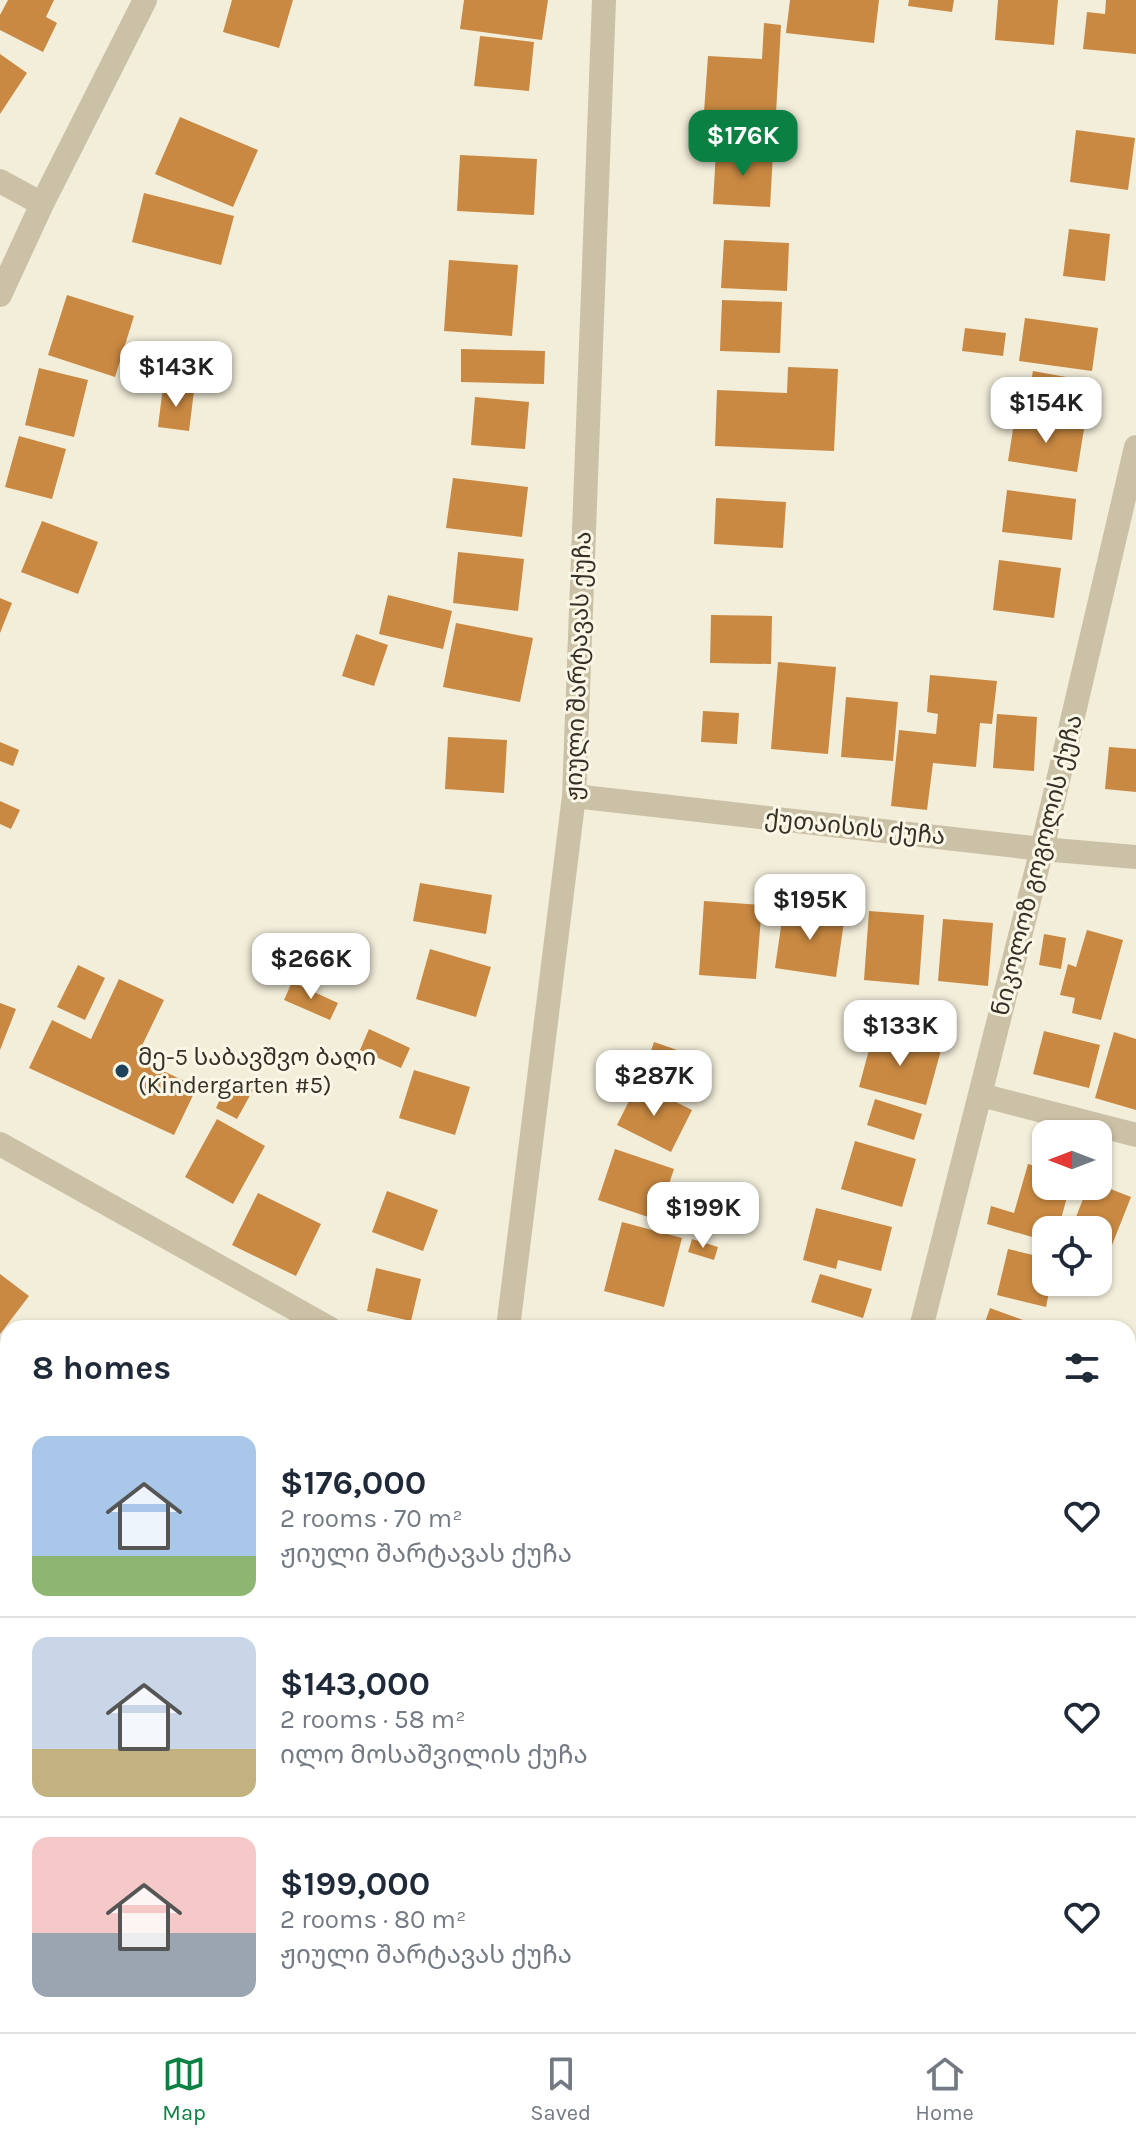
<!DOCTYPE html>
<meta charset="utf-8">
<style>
body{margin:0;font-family:Karla,"Noto Sans Georgian",sans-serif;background:#f2f2f3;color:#1f2937;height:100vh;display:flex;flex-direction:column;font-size:30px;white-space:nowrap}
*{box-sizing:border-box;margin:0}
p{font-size:26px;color:#747a83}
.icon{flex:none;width:44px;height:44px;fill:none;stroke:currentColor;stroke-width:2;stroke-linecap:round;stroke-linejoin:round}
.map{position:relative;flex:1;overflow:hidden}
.details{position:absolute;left:0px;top:1320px;width:1136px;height:712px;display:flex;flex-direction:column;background:#fff;border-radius:24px 24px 0 0;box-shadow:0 2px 6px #0004}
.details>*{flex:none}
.needle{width:52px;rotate:270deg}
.controls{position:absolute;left:1032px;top:1120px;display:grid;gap:16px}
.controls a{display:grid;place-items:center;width:80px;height:80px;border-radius:16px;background:#fff;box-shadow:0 2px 6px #0004;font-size:40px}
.price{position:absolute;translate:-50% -68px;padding:0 18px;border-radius:16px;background:#fff;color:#222;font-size:26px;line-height:52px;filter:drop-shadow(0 2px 4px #0008)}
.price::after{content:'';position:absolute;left:50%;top:48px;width:24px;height:18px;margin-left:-12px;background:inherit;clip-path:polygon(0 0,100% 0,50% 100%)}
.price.on{background:#0b8043;color:#fff}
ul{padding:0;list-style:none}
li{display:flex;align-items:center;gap:24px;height:200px;padding:0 32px}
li+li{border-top:2px solid #e0e1e3}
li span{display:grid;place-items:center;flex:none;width:224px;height:160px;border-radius:16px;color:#555}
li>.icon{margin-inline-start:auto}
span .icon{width:96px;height:96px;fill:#fffc;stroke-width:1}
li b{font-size:34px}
h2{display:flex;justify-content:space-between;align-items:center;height:96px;padding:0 32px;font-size:34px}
.tab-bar{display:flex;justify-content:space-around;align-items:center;height:112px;border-top:2px solid #e0e1e3;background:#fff;font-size:22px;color:#747a83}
.tab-bar a{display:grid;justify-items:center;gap:4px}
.tab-bar .on{color:#0b8043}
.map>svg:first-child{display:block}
.building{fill:#c98942}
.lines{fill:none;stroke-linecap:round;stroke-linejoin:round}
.minor{stroke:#cbc1a6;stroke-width:24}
.poi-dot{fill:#1c4359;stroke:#faf7e7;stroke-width:3}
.labels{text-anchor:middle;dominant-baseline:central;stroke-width:6;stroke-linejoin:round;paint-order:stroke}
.street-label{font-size:24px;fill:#363027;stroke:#faf7e7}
.poi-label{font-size:24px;fill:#363027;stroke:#faf7e7;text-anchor:start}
</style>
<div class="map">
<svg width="1136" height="2032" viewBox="0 0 1136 2032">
<rect width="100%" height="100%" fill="#f2eeda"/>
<path class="building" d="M8,0H54L46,17L57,23L43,52L0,30V15Z
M232,0H293L279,48L223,32Z
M464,0H548L542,40L460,29Z
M790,0H879L874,43L786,33Z
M909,0H954L952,12L908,6Z
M998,0H1058L1054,45L995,40Z
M1106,0H1136V54L1083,49L1087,12L1105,14Z
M764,23L781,25L775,131L703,126L708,56L762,59Z
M480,36L534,42L529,91L474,86Z
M0,54L27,73L0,114Z
M180,117L258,150L233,207L155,174Z
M1076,130L1135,138L1128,190L1070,182Z
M716,150L773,153L770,207L713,204Z
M460,155L537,159L534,215L457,211Z
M144,193L234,216L221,265L132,242Z
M1069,229L1110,234L1105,281L1063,276Z
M724,240L789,243L787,291L721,288Z
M449,260L518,265L512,336L444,331Z
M67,295L134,316L115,377L48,355Z
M722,300L782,302L780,353L720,351Z
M1025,318L1098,328L1092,371L1019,361Z
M965,328L1006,333L1003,356L962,351Z
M461,349L545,351L544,384L461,382Z
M788,367L838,369L834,451L715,446L717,390L787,393Z
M39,368L88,380L74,437L25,425Z
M1033,371L1094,382L1088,420L1026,409Z
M163,387L194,391L189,431L158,427Z
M475,397L529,402L525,449L471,445Z
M1015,417L1084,429L1077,472L1008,461Z
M19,436L66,449L52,499L5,487Z
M453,478L528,487L522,537L446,528Z
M1007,490L1076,499L1072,540L1002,532Z
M716,498L786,502L783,548L714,544Z
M42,521L98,542L78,594L21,572Z
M458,552L524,559L518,611L453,603Z
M999,560L1061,568L1054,618L993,610Z
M388,595L452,611L443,649L379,634Z
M0,598L12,603L0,633Z
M711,615L772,616L771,664L710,663Z
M456,623L533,638L520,702L443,687Z
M356,634L388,645L374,686L342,676Z
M778,662L836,667L828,754L771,749Z
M930,675L997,681L992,724L980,723L976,767L933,763L927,810L891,806L899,730L936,734L938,714L927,712Z
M846,697L898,702L893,761L841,757Z
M703,711L739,713L737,744L701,742Z
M997,714L1037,717L1034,771L993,768Z
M448,737L507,740L504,793L445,789Z
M0,742L19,750L13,766L0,761Z
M1109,747L1136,749V792L1105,789Z
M0,801L20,810L11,829L0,824Z
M420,883L492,895L486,934L413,921Z
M704,901L762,905L756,979L699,975Z
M784,906L845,915L836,977L775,968Z
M869,911L924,915L919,985L864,980Z
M943,919L993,923L988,986L938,981Z
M1087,930L1123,940L1101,1020L1072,1013L1075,998L1060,995L1068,964L1076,967Z
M1044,934L1066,938L1061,969L1039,965Z
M430,949L491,967L476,1017L416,999Z
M78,965L105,978L85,1020L57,1007Z
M119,979L164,1000L136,1058L197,1087L174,1135L29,1068L52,1020L91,1039Z
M292,982L338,1003L330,1020L284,1000Z
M0,1003L16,1009L0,1050Z
M369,1029L410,1048L401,1068L360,1050Z
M874,1031L941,1050L926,1105L859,1087Z
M1044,1031L1100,1045L1089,1088L1033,1074Z
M1114,1032L1136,1039V1110L1095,1098Z
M654,1042L706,1060L694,1094L642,1077Z
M414,1070L470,1087L455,1135L399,1118Z
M230,1078L253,1090L237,1119L216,1108Z
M638,1083L692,1110L671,1152L617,1125Z
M875,1099L922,1114L914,1140L867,1125Z
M217,1119L265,1146L233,1204L185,1177Z
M855,1141L916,1159L902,1207L841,1189Z
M615,1149L674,1169L657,1220L598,1200Z
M1028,1164L1046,1169V1186H1070L1058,1230H1046V1241L987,1224L991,1206L1014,1213Z
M1098,1184L1131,1197L1112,1245L1098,1240V1230H1071L1088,1186H1098Z
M387,1191L438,1210L423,1251L372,1232Z
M258,1193L321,1224L296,1276L232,1245Z
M816,1208L892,1227L881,1271L838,1260L836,1269L803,1260Z
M622,1222L682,1238L664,1307L604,1291Z
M692,1239L718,1247L714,1260L688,1252Z
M1008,1249L1046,1258V1282H1051L1046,1307L997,1295Z
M376,1268L421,1279L411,1321L367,1311Z
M0,1274L29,1296L0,1334Z
M820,1274L872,1289L863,1318L811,1302Z
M990,1308L1045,1328H983Z
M1136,1528V1612L1128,1608V1546Z
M0,1740L8,1753V1780L0,1784Z
M1128,1918L1136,1935V1946L1128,1950Z
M8,1923V1982L0,1987V1929Z
M1136,1967V2017L1128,2021V1971Z
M363,2024H444L447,2032H365Z
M636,2024H696L698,2032H638Z
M716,2024H742L744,2032H717Z"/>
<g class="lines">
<path class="minor" d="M0,181L42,204
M0,295L42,204L145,0
M574,796L1042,849L1136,857
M981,1095L1136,1135
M0,1144L329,1328
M508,1328L574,796L604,0
M921,1328L1042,849L1136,447
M1128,1727L1136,1735
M534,2024L535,2032"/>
</g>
<circle class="poi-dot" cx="122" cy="1071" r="8"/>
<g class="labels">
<g class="street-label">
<text transform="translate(578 666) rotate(-88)">ჟიული შარტავას ქუჩა</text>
<text transform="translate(855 827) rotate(6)">ქუთაისის ქუჩა</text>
<text transform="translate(1037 865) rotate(-76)">ნიკოლოზ გოგოლის ქუჩა</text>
</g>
<g class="poi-label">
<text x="138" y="1057">მე-5 საბავშვო ბაღი<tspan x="138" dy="28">(Kindergarten #5)</tspan></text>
</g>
</g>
</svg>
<div class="controls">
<a><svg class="needle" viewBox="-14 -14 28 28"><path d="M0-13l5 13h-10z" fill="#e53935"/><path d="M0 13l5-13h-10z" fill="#747a83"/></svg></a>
<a><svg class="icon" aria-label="locate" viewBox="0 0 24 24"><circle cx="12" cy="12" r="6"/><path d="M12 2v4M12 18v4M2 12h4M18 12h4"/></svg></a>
</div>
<b class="price on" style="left:743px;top:178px">$176K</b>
<b class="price" style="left:176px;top:409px">$143K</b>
<b class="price" style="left:1046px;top:445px">$154K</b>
<b class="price" style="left:810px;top:942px">$195K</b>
<b class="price" style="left:311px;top:1001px">$266K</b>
<b class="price" style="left:900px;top:1068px">$133K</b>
<b class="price" style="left:654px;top:1118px">$287K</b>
<b class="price" style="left:703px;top:1250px">$199K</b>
<section class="details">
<h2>8 homes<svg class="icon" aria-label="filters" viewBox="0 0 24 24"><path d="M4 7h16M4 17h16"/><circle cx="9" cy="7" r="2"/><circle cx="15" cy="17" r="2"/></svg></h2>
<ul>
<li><span style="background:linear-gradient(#a9c7e8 75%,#8fb573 0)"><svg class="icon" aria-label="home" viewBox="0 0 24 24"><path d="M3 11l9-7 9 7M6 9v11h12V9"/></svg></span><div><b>$176,000</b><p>2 rooms · 70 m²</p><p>ჟიული შარტავას ქუჩა</p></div><svg class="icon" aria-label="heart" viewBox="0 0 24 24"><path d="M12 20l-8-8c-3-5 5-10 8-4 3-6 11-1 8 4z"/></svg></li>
<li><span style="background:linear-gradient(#c9d6e8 70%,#c2b280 0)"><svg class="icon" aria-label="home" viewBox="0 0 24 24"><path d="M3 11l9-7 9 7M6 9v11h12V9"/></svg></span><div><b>$143,000</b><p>2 rooms · 58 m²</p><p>ილო მოსაშვილის ქუჩა</p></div><svg class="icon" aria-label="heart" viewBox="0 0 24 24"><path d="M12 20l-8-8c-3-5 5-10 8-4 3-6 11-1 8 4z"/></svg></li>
<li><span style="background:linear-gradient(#f6c9c9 60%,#9aa5b1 0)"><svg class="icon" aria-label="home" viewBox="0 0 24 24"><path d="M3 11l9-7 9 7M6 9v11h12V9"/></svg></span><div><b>$199,000</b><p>2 rooms · 80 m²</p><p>ჟიული შარტავას ქუჩა</p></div><svg class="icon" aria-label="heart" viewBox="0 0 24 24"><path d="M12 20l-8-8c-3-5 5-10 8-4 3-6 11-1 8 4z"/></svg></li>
</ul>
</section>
</div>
<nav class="tab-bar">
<a class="on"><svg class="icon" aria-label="map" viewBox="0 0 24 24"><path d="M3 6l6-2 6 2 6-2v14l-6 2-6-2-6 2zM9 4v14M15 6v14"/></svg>Map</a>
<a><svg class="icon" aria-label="saved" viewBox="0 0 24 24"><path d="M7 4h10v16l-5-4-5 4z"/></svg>Saved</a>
<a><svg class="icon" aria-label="home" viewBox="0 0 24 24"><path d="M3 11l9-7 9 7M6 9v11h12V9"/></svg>Home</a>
</nav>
